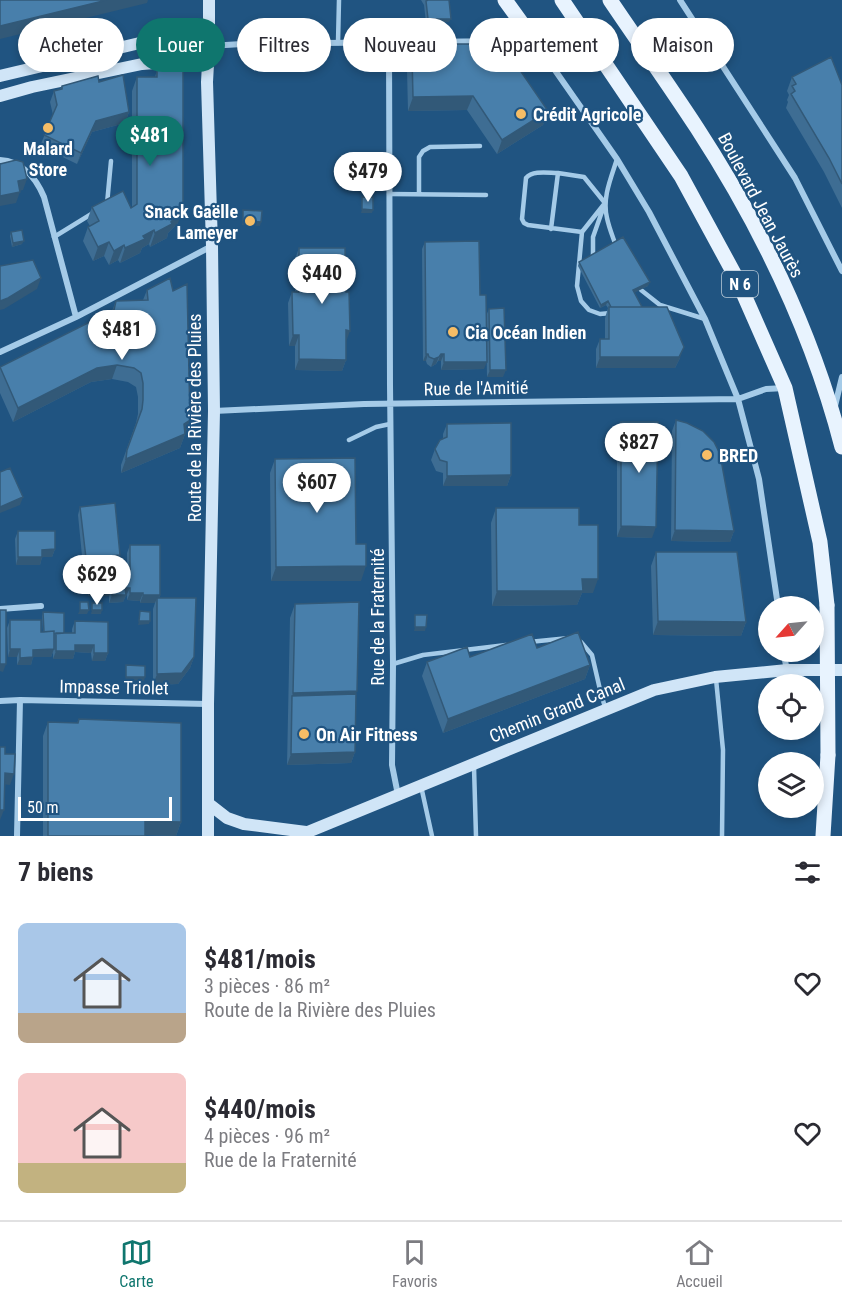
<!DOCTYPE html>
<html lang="fr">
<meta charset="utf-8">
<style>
body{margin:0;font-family:"Roboto Condensed",sans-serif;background:#f2f2f3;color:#2b2b33;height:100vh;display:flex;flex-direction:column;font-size:22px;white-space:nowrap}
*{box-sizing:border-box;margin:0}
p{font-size:20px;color:#7c7c81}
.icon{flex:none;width:33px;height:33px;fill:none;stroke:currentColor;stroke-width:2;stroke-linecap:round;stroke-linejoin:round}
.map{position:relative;height:836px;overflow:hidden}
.sheet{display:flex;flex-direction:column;background:#fff;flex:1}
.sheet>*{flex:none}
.hud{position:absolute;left:18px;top:18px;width:807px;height:54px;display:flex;gap:12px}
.needle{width:39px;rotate:243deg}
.controls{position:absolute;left:758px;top:596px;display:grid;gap:12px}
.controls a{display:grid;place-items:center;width:66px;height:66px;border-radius:50%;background:#fff;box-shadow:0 3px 9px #0003;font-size:30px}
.scale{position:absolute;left:18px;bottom:15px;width:154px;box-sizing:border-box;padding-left:6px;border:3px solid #fff;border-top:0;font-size:16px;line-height:21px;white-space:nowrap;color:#fff;-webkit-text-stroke:4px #205481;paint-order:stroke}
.price{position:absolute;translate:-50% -51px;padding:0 14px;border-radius:21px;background:#fff;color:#222;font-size:20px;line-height:39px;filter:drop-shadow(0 2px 3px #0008)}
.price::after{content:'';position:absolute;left:50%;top:36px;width:18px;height:14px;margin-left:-9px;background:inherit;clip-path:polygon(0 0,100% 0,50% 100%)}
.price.active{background:#0f766e;color:#fff}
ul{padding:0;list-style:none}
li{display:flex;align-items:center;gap:18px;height:150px;padding:0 18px}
li span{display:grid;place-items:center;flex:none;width:168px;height:120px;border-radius:9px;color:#555}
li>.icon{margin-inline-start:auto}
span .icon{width:72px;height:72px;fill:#fffc;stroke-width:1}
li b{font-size:26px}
h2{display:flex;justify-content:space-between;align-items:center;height:72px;padding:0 18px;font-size:26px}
.tag{padding:0 21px;border-radius:27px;background:#fff;box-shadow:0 3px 9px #0003;font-size:21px;line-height:54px}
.tag.active{background:#0f766e;color:#fff}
.dock{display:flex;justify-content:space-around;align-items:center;height:84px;border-top:2px solid #e1e1e2;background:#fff;font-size:16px;color:#7c7c81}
.dock a{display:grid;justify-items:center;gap:3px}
.dock .active{color:#0f766e}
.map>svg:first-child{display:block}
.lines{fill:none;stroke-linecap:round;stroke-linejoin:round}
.lane{stroke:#a5cbe8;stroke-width:4.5}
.street{stroke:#a5cbe8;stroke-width:6}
.secondary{stroke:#d0e5f7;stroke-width:12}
.primary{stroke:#e8f3fe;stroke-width:15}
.primary-bridge{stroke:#e8f3fe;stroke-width:15}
.wall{fill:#3e6d93}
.shaded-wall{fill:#325978}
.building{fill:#487fab;stroke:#325978;stroke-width:1.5}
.poi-dot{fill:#f6bd66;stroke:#205481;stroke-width:2}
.labels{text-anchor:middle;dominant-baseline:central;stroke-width:4.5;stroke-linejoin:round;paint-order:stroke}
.shield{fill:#205481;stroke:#bcccd9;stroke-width:1.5}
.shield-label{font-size:16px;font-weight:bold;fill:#fff}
.poi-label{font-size:18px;font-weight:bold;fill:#fff;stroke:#205481;text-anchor:start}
.street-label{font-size:18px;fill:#fff;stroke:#205481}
</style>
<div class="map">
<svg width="842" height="836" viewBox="0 0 842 836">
<rect width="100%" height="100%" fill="#205481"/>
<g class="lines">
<path class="lane" d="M338,43L339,0
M558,173C548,173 533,170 526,178L522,219L524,223L528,225L582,232
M389,194L486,195
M419,194V157L423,151L430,147L480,146
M107,204L111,161
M551,229L558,173L584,177L605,203
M54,237L93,213
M616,246C613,237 609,228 607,218C602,198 611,178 617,159
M593,258V237L605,203L582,232L577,286L581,301L589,310L600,314L611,313
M641,290L660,305L705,319
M349,440L376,427L390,424
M577,640L581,642L592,655L601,694L605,707
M529,642L569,638
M393,664L423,655L506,645
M716,679L723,750L722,836
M474,767L476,836
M421,786L432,836"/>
<path class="street" d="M680,0L795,178L842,271
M389,42L390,385L393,664L392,765L398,795
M209,46L242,44L517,41L536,43L617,159L649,212L705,319L738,399L759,479L778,606
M0,160C22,161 36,178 44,197L76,317
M0,352L76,317L212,246
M835,406L842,377
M214,411L364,404L738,399L766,389L785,388
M0,609L41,606
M783,651L787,670
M0,701L20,700L208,704
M17,836L20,700"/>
<path class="secondary" d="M0,76L178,34L195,36L209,46
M0,96L32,87L142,64L194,60L209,46
M209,804L227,818L244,824L306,832
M208,836V704L214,411L212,246L207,82L209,46V0
M298,836L654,690L715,677L787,670H842"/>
<path class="primary" d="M505,0L536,43
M562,0L681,176L737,279L785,388L820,542L827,605
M610,0C639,43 669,85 697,128C760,225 813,335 842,447
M823,836L828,755"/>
<path class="primary-bridge" d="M827,605L828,755"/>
</g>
<path class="wall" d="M421,0H449V22L426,23L424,5Z
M412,56L548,111L543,125L497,154L467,110L408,111L407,70Z
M157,70L178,223L168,233L167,238L150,247L149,244L142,248L140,253L120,263L118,260L109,265L104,256L93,261L83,241L88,227L90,226L87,221L92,207H132V91L137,77H155Z
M792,77L842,85V208L824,172L786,108L788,102L787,100L789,95L787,91Z
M99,82L129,112L125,123L92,132L77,164L40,146L53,115L50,102L54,91L60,89L62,86Z
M11,232L22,244L12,247L10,236Z
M425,242L480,295L486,316L489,309L503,377H487L486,326L484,369L441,370V361H438L436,364L431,367L427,364L426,361H423L422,249Z
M299,248L346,341V360L342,371L295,370V346H289L288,303L292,292H295V259Z
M579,262L648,286L634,292L642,307L680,358L675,368H596V349L600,339H605V318L608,308L606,305L600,308L578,266Z
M147,290L190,420L180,448L121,473V465L136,423L138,414V397L136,387L128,382L112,379L91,382L13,422L0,393V367L112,311L116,301L143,300Z
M676,420L734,531L730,542L671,541L672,431Z
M621,422L652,538L617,537V433Z
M447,424L511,475L507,486H443V473L436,471L431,460L435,449L443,439V434Z
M275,459L356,544L361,581H271L270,473Z
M80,507L120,555L117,562L83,566L78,515Z
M496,508L579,525L593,593H582L577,605L492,606L491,523Z
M18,531L55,549L52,557H42L40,565H16L15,539Z
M130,545L160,595L159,598L194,657L190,668L178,684L153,685V609L155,603H140V601L127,600V595H126L123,602L109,603V596H88V589H72V577L75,570L127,571V553Z
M656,552L746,622L741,636L653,635L651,566Z
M295,604L356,695L355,752L351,763L287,765L290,618Z
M43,612L64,633H72V629L75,621L108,653L105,661H92L91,653L75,652L73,659H53V652L51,657H33L31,665H17V657H8L7,628L10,620L41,632H43L42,616Z
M537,648L590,665L585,679L443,733L422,676L427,662L470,657Z
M79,719L181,822L176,836L145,835V836H43V736L48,722L77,723Z"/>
<path class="shaded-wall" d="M107,0H148L147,3L0,39V26Z
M428,19H451L449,22L426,23Z
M473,96L467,110L408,111L413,97Z
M548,111L543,125L497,154L502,140Z
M129,112L125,123L92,132L77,164L81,153L96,121Z
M27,179L23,190L14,192L18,181Z
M20,192L16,203L0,206V196Z
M183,209L178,223L168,233L167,238L150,247L155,233L171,222Z
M362,209L373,210L372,213H361Z
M243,221L261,222L260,226L242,225Z
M154,230L149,244L142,248L140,253L120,263L125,248L143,236Z
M24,241L22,244L12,247L13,243Z
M109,242L104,256L93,261L98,247Z
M124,245L118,260L109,265L114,251Z
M41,278L37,289L4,309L0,310V301Z
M650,282L648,286L632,294L633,290Z
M608,301L606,305L600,308L601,305Z
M346,330L350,331L346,342Z
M293,335H299L295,346H289Z
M684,347L680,358L675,368H596L600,357Z
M426,354H428L426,361H423Z
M441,354H444L441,361H438Z
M439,357L436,364L431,367L434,359Z
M299,359L346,360L342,371L295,370Z
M444,362H487L484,369L441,370Z
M117,365L112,379L91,382L13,422L18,408L97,368Z
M490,370H506L503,377H487Z
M190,420L180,448L121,473L126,459Z
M511,475L507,486H443L447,476Z
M23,497L20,505L0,513V507Z
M621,526L656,527L652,538L617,537Z
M675,530L734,531L730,542L671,541Z
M55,549L52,557H40L42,550Z
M120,555L117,562L83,566L86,558Z
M18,557H42L40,565H16Z
M366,566L361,581H271L276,567Z
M582,579H598L593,593H582L577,605L492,606L497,591Z
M75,582H90L88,589H72Z
M125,588H130L123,602L109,603L112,595Z
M91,589H112L109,596H88Z
M130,593H143L140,601L127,600Z
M143,595H160L158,603L157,598L155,603H140Z
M80,610H89L87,614H78Z
M92,610H102L101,614H91Z
M139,621H150L149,624L138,625Z
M658,621L746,622L741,636L653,635Z
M415,627H426L425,631H414Z
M75,645H94L91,653L75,652L73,659H53L56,651Z
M10,649H20L17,657H8Z
M54,649L51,657H30L33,650Z
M94,653H108L105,661H92Z
M33,657L31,665H17L20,658Z
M194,657L190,668L178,684L153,685L157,674Z
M0,664H6L3,672L0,671Z
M590,665L585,679L443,733L448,719Z
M126,677H145L144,681L125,680Z
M357,691L352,705L292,696L293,693Z
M355,752L351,763L287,765L291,754Z
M5,773L14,774L10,785L1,784Z
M0,810H4L0,820Z
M145,821L181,822L176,836L140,835Z"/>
<path class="building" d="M0,0H107L0,26Z
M428,0H449L451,19H428L426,1Z
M426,44H502L548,111L502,140L473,96L413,97L412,56Z
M831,57L842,85V184L829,158L791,94L795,91L792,86L796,84L792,77Z
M157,70H183V209L171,222L172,224L155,233L154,230L143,236L145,239L125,248L124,245L114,251L109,242L98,247L88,227L99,221L92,207L123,191L131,208L137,204V77H157Z
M123,75L129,112L96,121L81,153L44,135L57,105L54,91L62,89V86L98,76L99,82Z
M16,160L23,162L27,179L18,181L20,192L0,196V164Z
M362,197H373V210L362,209Z
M243,210L262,211L261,222L243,221Z
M22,230L24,241L13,243L11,232Z
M623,237L650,282L633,290L642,307H611L608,301L601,305L579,262Z
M479,241L480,295H486L487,362H444V354H441L439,357L434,359L429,357L428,354H426L425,242Z
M299,248H345L346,292H349L350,331L346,330V360L299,359V335H293L292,292H299Z
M33,260L41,278L8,298L0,301V266Z
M170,278L173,291L187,284L190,420L184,424L185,434L126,459L127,450L142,409L143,400V383L141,373L134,368L117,365L97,368L18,408L0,367L114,310L116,301L148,300L147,290Z
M609,307H667L684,347L679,357H600V339H609Z
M504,308L506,370H490L489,309Z
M676,420L687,423L703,431L714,442L720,454L734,531L675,530Z
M621,422H658L656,527L621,526Z
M511,423V475L447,476V462L440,460L435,449L440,440L447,437V424Z
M355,458L356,544H366V566L276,567L275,459Z
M10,468L23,497L0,507V472Z
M115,503L120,555L86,558L80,507Z
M496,508H579V525H598V579H582L583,591H497Z
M18,531H55V549L42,550V557H18Z
M130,545H160V595H143V593H130V588H125L126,595H112V589H91L90,582H75V570L109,569V571H130Z
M656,552H737L746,622L658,621Z
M157,598H196L194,657L182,673L157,674Z
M80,602H88L89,610H80Z
M359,602L357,691L293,693L295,604Z
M92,603H102V610H92Z
M0,610H6V664H0Z
M140,611L150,612V621H139Z
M43,612L64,613V633L54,634V631L44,632Z
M415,615H427L426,627H415Z
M10,620H41V632L54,631V649L33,650V657L20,658V649H10Z
M75,621L108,622V653H94V645H75V651H56V633H75Z
M578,632L590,665L448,719L427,662L467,647L470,657L532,634L537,648Z
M126,665L145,666V677H126Z
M356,694L355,752L291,754L292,696Z
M79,719L181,723V822L145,821V836H48V722L78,723Z
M0,747H5V754H15L14,774L5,773L4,810H0Z"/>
<g class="poi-dot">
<circle cx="521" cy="114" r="6"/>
<circle cx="48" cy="128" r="6"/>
<circle cx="250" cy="221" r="6"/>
<circle cx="453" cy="332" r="6"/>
<circle cx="707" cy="455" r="6"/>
<circle cx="304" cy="734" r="6"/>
</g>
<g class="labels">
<rect class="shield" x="722" y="271" width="36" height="26" rx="4.5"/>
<g class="shield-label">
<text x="740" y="284">N 6</text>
</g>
<g class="poi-label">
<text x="533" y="114">Crédit Agricole</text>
<text x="48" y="148" text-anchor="middle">Malard<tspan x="48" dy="21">Store</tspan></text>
<text x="238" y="211" text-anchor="end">Snack Gaëlle<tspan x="238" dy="21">Lameyer</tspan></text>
<text x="465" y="332">Cia Océan Indien</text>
<text x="719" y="455">BRED</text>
<text x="316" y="734">On Air Fitness</text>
</g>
<g class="street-label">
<text transform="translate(761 205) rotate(62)">Boulevard Jean Jaurès</text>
<text transform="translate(476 388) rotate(-1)">Rue de l'Amitié</text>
<text transform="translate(194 418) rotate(-90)">Route de la Rivière des Pluies</text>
<text transform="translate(377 617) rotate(-90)">Rue de la Fraternité</text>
<text transform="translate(114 687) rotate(1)">Impasse Triolet</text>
<text transform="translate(557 710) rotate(-22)">Chemin Grand Canal</text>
</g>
</g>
</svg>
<div class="controls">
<a><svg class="needle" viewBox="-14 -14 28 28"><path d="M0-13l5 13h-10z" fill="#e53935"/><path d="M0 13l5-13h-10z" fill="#7c7c81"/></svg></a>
<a><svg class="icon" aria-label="locate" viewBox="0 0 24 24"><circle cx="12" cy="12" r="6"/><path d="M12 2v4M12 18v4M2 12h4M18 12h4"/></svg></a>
<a><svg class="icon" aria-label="layers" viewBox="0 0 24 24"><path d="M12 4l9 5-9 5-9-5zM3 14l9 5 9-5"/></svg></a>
</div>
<div class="scale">50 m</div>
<b class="price active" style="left:150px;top:167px">$481</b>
<b class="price" style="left:368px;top:203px">$479</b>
<b class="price" style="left:322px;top:305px">$440</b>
<b class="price" style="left:122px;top:361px">$481</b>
<b class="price" style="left:639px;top:474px">$827</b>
<b class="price" style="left:317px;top:514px">$607</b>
<b class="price" style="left:97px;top:606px">$629</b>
<div class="hud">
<a class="tag">Acheter</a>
<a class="tag active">Louer</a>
<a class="tag">Filtres</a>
<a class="tag">Nouveau</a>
<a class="tag">Appartement</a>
<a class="tag">Maison</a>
</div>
</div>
<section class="sheet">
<h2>7 biens<svg class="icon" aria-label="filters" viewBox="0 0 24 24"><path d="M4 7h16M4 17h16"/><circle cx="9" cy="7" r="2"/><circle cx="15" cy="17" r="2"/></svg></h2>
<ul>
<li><span style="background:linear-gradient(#a9c7e8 75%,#b9a48a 0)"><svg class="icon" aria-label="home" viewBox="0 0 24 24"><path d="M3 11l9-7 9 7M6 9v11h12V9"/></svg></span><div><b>$481/mois</b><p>3 pièces · 86 m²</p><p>Route de la Rivière des Pluies</p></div><svg class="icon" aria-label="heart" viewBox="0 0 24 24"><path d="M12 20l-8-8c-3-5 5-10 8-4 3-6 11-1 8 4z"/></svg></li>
<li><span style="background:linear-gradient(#f6c9c9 75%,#c2b280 0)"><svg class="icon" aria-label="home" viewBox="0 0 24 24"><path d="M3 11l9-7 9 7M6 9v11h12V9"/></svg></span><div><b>$440/mois</b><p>4 pièces · 96 m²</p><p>Rue de la Fraternité</p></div><svg class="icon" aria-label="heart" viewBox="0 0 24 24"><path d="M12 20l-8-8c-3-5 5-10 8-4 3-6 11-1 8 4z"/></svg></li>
</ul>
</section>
<nav class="dock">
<a class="active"><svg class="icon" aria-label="map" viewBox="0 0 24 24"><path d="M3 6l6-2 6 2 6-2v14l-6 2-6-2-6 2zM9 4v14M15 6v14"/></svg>Carte</a>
<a><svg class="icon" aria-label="saved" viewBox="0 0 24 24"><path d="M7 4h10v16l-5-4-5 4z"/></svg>Favoris</a>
<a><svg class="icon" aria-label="home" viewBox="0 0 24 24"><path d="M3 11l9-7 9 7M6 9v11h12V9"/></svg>Accueil</a>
</nav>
